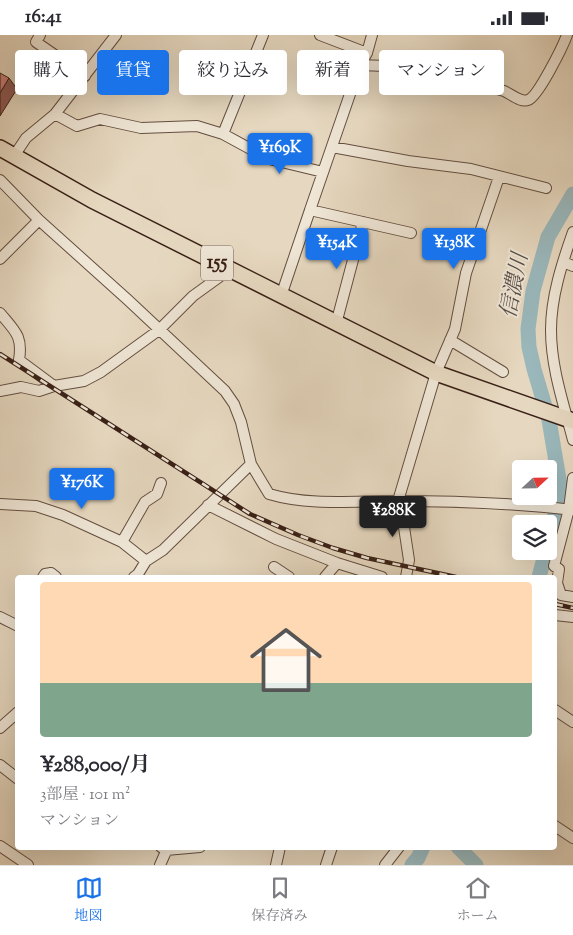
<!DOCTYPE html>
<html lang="ja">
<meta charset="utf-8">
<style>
body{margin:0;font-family:"Sorts Mill Goudy","Noto Serif JP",serif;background:#f2f2f3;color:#2b2b33;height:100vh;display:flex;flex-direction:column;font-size:19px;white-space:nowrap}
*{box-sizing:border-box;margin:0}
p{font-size:16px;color:#7c7c81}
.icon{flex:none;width:28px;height:28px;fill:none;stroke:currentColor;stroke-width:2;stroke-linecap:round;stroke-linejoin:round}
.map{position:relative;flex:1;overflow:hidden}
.details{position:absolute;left:15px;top:540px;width:542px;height:275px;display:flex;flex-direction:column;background:#fff;border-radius:5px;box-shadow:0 5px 20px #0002}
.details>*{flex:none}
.guide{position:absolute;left:15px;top:15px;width:544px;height:45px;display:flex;gap:10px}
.needle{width:32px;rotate:68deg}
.buttons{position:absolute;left:512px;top:425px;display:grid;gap:10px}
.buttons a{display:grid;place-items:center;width:45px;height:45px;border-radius:5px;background:#fff;box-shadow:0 5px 20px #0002;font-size:25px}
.price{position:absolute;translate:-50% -42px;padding:0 11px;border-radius:5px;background:#1a73e8;color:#fff;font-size:16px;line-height:32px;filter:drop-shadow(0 1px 2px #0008)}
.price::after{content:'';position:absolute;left:50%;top:30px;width:15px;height:11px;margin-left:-8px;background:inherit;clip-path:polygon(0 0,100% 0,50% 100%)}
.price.on{background:#222;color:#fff}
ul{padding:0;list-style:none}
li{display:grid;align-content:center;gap:10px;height:265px;padding:0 25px}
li+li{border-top:1px solid #e1e1e2}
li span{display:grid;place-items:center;height:155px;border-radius:5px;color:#555}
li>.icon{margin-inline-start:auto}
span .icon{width:90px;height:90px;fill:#fffc;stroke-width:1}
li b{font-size:21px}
.chip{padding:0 18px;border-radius:5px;background:#fff;box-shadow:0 5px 20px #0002;font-size:18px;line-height:45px}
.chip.on{background:#1a73e8;color:#fff}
.status{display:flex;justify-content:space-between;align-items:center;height:35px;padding:0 25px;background:#fff;direction:ltr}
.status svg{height:14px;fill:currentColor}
.tab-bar{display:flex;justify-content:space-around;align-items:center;height:70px;border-top:1px solid #e1e1e2;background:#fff;font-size:14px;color:#7c7c81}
.tab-bar a{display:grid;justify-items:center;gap:2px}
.tab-bar .on{color:#1a73e8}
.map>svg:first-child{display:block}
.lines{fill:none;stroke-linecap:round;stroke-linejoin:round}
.river{stroke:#9ab8bc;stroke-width:15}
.minor-casing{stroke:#644e40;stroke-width:12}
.highway-casing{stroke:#392016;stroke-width:18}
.minor{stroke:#efe6d6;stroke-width:10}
.highway{stroke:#e6d8c0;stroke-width:15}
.rail-casing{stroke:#392016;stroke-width:4.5}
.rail{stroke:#efe6d6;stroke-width:2.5;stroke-dasharray:8;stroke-linecap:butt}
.shaded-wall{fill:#8e5855;stroke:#392016}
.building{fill:#cb7e79;stroke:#392016}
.labels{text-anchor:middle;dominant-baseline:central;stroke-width:4;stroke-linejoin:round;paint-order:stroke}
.shield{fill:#efe6d6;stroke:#705b50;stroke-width:1}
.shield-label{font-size:20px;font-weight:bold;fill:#392016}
.water-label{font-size:22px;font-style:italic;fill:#564e48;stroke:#efe6d6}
</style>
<div class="status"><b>16:41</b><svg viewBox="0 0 49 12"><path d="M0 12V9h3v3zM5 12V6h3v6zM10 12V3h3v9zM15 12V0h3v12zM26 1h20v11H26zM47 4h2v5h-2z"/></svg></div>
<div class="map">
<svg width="573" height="830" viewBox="0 0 573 830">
<rect width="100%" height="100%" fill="#e6d8c0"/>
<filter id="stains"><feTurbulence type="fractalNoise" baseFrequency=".004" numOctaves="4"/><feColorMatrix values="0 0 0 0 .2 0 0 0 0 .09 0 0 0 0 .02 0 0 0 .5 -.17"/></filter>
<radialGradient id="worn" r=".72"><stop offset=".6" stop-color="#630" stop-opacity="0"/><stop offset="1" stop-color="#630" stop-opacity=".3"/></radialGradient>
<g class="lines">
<path class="river" d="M549,504L561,456L549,385L534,334L529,312L528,294L533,256L548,202L573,159
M539,542L546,516
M458,812L476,830
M412,830L418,823L423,812"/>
<g class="minor-casing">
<path id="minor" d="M40,0L36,7L85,41
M320,0L367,18
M372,0L367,18L360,30L310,175L411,198
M360,30L385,31L400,28C435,36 470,46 504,56C511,59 521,68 528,65C538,62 563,11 567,0
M55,79L77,91L100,84L141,93L197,91L223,99L269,124L323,137
M223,99L263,0
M332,112L408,126L471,134L546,153
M14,121L26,103L55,79L116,0
M0,145L39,185L128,265L225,356L234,369L241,387L251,429L269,459C309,471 353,466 394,466C454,466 514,468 573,475
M573,197C562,228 551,262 551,295C551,333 564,370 573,405
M0,224L39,185
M563,227L573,231
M281,261L310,175
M0,278C15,296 23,301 19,325L54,351
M336,289L363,187
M450,305L503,337
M0,356L21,352L39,356L54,351L84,346L101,337L159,295L193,261L229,235
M573,443L569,474L554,531L559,534L557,548L561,560L573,562
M398,466L436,338L455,294L466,238L499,142
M400,466L409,525L406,542
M0,469L36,471L63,480L122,507L146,526
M208,470L276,504L337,528L382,542
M122,507L145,467L157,459L161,448
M274,532L289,542
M43,542L45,539L51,538L56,542
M134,542L138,539L146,526L163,515L251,429
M325,542L337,528
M555,580L573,582
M0,582L18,591
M555,675L573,687
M0,693L18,677
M0,730L18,744
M555,791L573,803
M0,811L28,830
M161,812L166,815L200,812
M160,830L168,812
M276,830L280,812
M326,830L332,812
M385,830L399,812"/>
</g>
<g class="highway-casing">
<path id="highway" d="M0,113L92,165L436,338L573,386"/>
</g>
<use href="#minor" class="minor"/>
<use href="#highway" class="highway"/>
<g class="rail-casing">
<path id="rail" d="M0,319L250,479L298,500L333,513L367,523L456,542
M555,569L573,573"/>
</g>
<use href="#rail" class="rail"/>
</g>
<path class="shaded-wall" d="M9,43L17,54L0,81V58Z"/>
<path class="building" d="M0,38L9,43L0,58Z"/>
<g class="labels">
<rect class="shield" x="201" y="210.5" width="32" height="35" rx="4"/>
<g class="shield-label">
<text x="217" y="228">155</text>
</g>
<g class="water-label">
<text transform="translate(516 251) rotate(-79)">信濃川</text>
</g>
</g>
<rect width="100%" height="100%" filter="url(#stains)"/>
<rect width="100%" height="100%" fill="url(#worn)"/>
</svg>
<div class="buttons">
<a><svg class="needle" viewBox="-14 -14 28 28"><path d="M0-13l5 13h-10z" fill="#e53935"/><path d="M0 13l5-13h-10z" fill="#7c7c81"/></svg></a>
<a><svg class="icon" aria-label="layers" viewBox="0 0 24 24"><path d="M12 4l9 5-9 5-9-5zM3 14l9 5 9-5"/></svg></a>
</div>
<b class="price" style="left:280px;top:140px">¥169K</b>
<b class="price" style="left:337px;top:235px">¥154K</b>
<b class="price" style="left:454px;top:235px">¥138K</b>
<b class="price" style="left:82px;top:475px">¥176K</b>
<b class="price on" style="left:393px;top:503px">¥288K</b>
<div class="guide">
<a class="chip">購入</a>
<a class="chip on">賃貸</a>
<a class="chip">絞り込み</a>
<a class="chip">新着</a>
<a class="chip">マンション</a>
</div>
<section class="details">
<ul>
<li><span style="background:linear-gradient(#ffd9b3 65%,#7fa58c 0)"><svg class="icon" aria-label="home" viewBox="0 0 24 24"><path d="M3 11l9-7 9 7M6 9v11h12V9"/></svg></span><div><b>¥288,000/月</b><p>3部屋 · 101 m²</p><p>マンション</p></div></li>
</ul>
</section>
</div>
<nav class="tab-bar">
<a class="on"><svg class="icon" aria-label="map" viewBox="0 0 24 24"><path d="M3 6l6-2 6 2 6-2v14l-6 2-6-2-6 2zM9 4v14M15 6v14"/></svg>地図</a>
<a><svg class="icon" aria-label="saved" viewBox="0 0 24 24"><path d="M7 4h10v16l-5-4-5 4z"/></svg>保存済み</a>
<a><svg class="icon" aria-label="home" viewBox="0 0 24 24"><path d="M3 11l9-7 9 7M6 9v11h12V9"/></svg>ホーム</a>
</nav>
